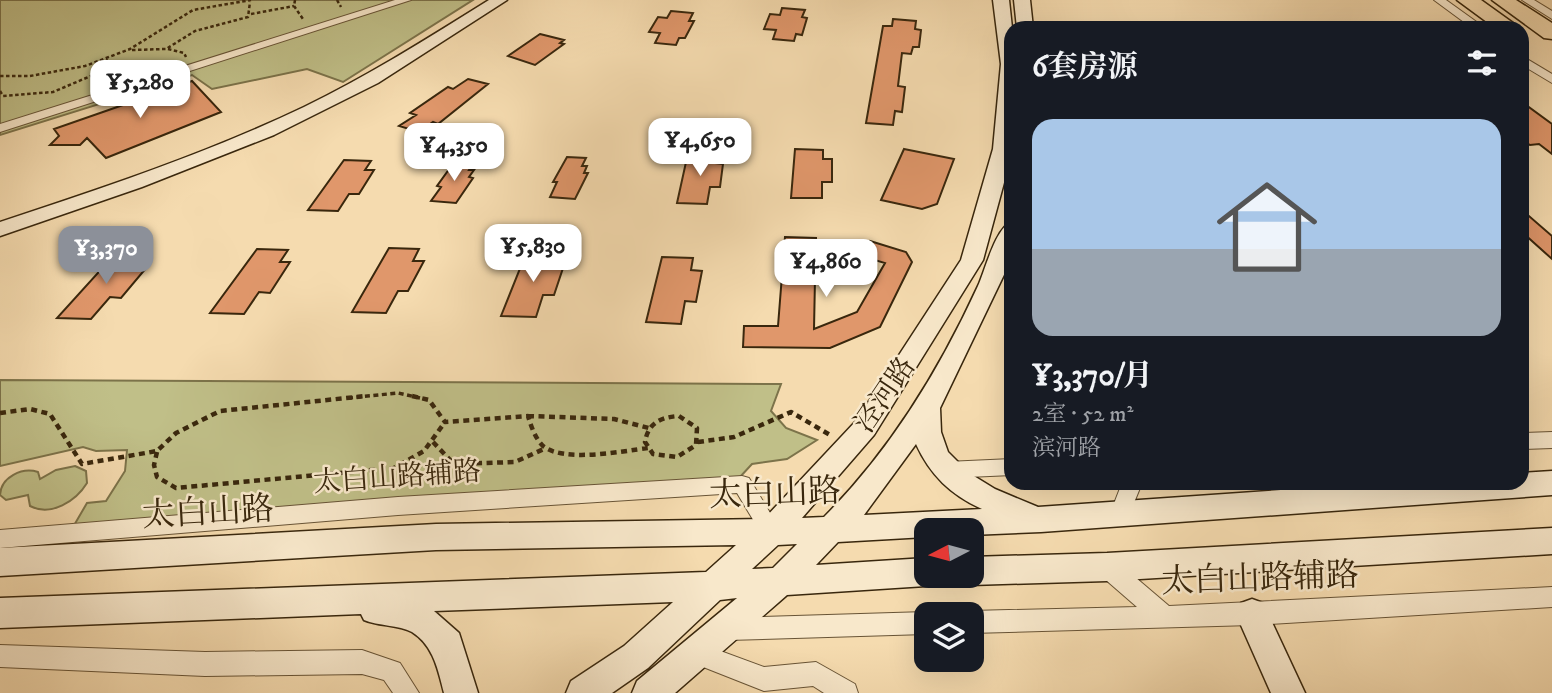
<!DOCTYPE html>
<html lang="zh">
<meta charset="utf-8">
<style>
body{margin:0;font-family:"IM FELL DW Pica","Noto Serif SC",serif;background:#20242c;color:#f1f3f6;height:100vh;display:flex;flex-direction:column;font-size:26px;white-space:nowrap}
*{box-sizing:border-box;margin:0}
p{font-size:23px;color:#9ea1a6}
.icon{flex:none;width:38px;height:38px;fill:none;stroke:currentColor;stroke-width:2;stroke-linecap:round;stroke-linejoin:round}
.map{position:relative;flex:1;overflow:hidden}
.drawer{position:absolute;left:1004px;top:21px;width:525px;height:469px;display:flex;flex-direction:column;background:#171b24;border-radius:21px;box-shadow:0 7px 28px #0002}
.drawer>*{flex:none}
.needle{width:46px;rotate:264deg}
.fabs{position:absolute;left:914px;top:518px;display:grid;gap:14px}
.fabs a{display:grid;place-items:center;width:70px;height:70px;border-radius:14px;background:#171b24;box-shadow:0 7px 28px #0002;font-size:35px}
.price{position:absolute;translate:-50% -60px;padding:0 16px;border-radius:14px;background:#fff;color:#222;font-size:23px;line-height:46px;filter:drop-shadow(0 2px 4px #0008)}
.price::after{content:'';position:absolute;left:50%;top:42px;width:21px;height:16px;margin-left:-10px;background:inherit;clip-path:polygon(0 0,100% 0,50% 100%)}
.price.on{background:#8c9099;color:#fff}
ul{padding:0;list-style:none}
li{display:grid;align-content:center;gap:14px;height:371px;padding:0 28px}
li span{display:grid;place-items:center;height:217px;border-radius:21px;color:#555}
li>.icon{margin-inline-start:auto}
span .icon{width:126px;height:126px;fill:#fffc;stroke-width:1}
li b{font-size:30px}
h2{display:flex;justify-content:space-between;align-items:center;height:84px;padding:0 28px;font-size:30px}
.map>svg:first-child{display:block}
.green{fill:#c0bf88;stroke:#7c734a;stroke-width:2}
.building{fill:#e0976b;stroke:#39270d;stroke-width:2}
.lines{fill:none;stroke-linecap:round;stroke-linejoin:round}
.street-casing{stroke:#685436;stroke-width:2}
.secondary-casing{stroke:#39270d;stroke-width:3}
.highway-casing{stroke:#39270d;stroke-width:3}
.path-far2{stroke:#39270d;stroke-width:2.5;stroke-dasharray:3.5 2.5;stroke-linecap:butt}
.path-far1{stroke:#39270d;stroke-width:3.5;stroke-dasharray:5 3.5;stroke-linecap:butt}
.path{stroke:#39270d;stroke-width:4.5;stroke-dasharray:6 4.5;stroke-linecap:butt}
.street{fill:#f8e8cb;fill-rule:evenodd}
.secondary{fill:#f8e8cb;fill-rule:evenodd}
.highway{fill:#f5dbaf;fill-rule:evenodd}
.labels{text-anchor:middle;dominant-baseline:central;stroke-width:5;stroke-linejoin:round;paint-order:stroke}
.street-label{font-size:28px;fill:#39270d;stroke:#f8e8cb}
.near-street-label{font-size:33px;fill:#39270d;stroke:#f8e8cb}
</style>
<div class="map">
<svg width="1552" height="693" viewBox="0 0 1552 693">
<rect width="100%" height="100%" fill="#f5dbaf"/>
<filter id="stains"><feTurbulence type="fractalNoise" baseFrequency=".00286" numOctaves="4"/><feColorMatrix values="0 0 0 0 .2 0 0 0 0 .09 0 0 0 0 .02 0 0 0 .5 -.17"/></filter>
<radialGradient id="worn" r=".72"><stop offset=".6" stop-color="#630" stop-opacity="0"/><stop offset="1" stop-color="#630" stop-opacity=".3"/></radialGradient>
<path class="green" d="M0,0H473L343,82L307,69L212,89L192,75L0,135Z
M0,380L781,384L771,411L786,428L817,440L787,459L752,464L740,477L73,527L87,503L106,501L125,471L127,450L96,451L83,447L0,466Z
M75,466L86,471L87,483C76,501 51,517 30,506L28,495L6,500L0,495C1,477 22,467 38,472L40,479L56,470Z"/>
<path class="building" d="M782,8L805,10L802,17L807,18L802,35L796,34L794,41L773,39L776,30L764,29L770,14L780,15Z
M671,11L693,13L689,21H694L685,38H679L676,45L655,43L660,33L649,32L658,17L667,18Z
M893,19L916,21L915,29L921,30L919,47H913L911,54L902,53L898,86L905,87L902,112L895,111L893,125L866,123L883,26H892Z
M540,34L564,40L560,43L564,44L535,65L508,56Z
M468,79L488,84L438,124L433,122L419,132L399,126L416,115L410,113L448,87L453,89Z
M192,81L221,112L106,158L87,138L80,145H50L59,136L54,129Z
M1522,102L1552,124V154L1539,144L1530,145L1522,140Z
M795,149L823,150V159H832V182H822V198H791Z
M904,149L954,159L937,204L922,209L881,200Z
M688,153L716,154L714,163L723,164L720,187H710L707,204L677,203Z
M567,157L586,158L582,166H587L584,173H588L575,199L550,197L557,182H553Z
M344,160L371,161L365,170H374L359,194H349L338,211L308,210Z
M455,161L474,162L469,170H474L469,177L473,178L456,203L431,201L441,187L437,186Z
M1522,210L1552,236V259L1522,232Z
M785,237L816,238V249L826,250V279H815L814,329L857,312L885,263L861,256L870,241L906,252L912,262L880,327L830,348L743,347L744,326H778Z
M389,248L419,249L413,261H424L408,291H398L386,313L352,312Z
M257,249L288,250L280,262H290L270,293L259,292L244,314L210,313Z
M527,251L558,252L554,264L564,265L554,295H543L536,317L501,316Z
M116,253L147,254L137,267H147L121,298L110,297L91,319L57,318Z
M662,257L693,258L691,270L702,271L696,302L685,301L681,324L646,322Z"/>
<g class="lines">
<g class="street-casing">
<path id="street" d="M395,0H411L0,132V124Z
M1434,0H1446L1485,28H1472Z
M1522,0H1534L1552,11V19Z
M1522,56L1552,74V83L1522,65Z
M1552,432V448L1522,449V433Z
M1012,459V475L946,478L939,476L936,470L939,464L946,462Z
M742,476L749,478L778,526L782,532L778,538L771,541L764,538L737,493L398,515L0,548V530L398,497Z
M1122,483H1142L1127,520L1120,523L1113,520L1110,514Z
M1107,557L1115,560L1169,606L1552,587V607L1252,625L971,633V614H963L971,611L1137,607L1099,574L1096,567L1099,560Z
M926,612L931,614H926V634L728,640L720,637L716,629L720,621L728,618Z
M696,642L764,667L816,662L855,684L858,693H824L813,686L764,691L688,661L684,653L688,645Z
M0,645L205,652L362,650L400,663L419,693H393L384,680L362,674L205,676L0,667Z"/>
</g>
<g class="secondary-casing">
<path id="secondary" d="M489,0H507L378,83L274,135L142,187L0,236V222C103,188 206,154 304,107C368,76 428,38 489,0Z
M993,0H1009L1012,28V153L983,260L874,435L802,518L824,517C890,451 939,371 978,286C985,271 996,226 1012,222V258L940,408L941,432L948,452L969,473L995,489L1038,507L1382,483H1522V473L1552,471V495L1041,532L971,535V530H926V537L838,542L816,565L926,558V576H940L937,582L926,586L787,595L675,693H632L637,681L737,598L720,600L648,668L612,693H566L571,681L624,646L673,602L434,611L459,633L478,693H444C438,670 434,646 412,632C399,625 378,626 364,620L361,614L0,628V598L706,572L736,545L436,550L0,576V548L436,524L764,519L856,421L961,260L993,149L1001,64ZM916,444C930,475 951,495 982,509L864,515ZM797,544L773,568L752,569L778,545Z
M1014,0H1030L1033,28H1017Z
M1552,528V554L1107,581L971,585L960,581L958,576H971V557L1107,553Z
M1252,599L1263,603L1305,693H1271L1236,614L1241,603Z"/>
</g>
<g class="highway-casing">
<path id="highway" d="M1457,0H1481L1520,28H1495Z
M1492,0H1516L1552,23V39L1544,38Z"/>
</g>
<path class="path-far2" d="M295,0L294,6L303,19
M337,0L341,7
M251,14L294,6
M168,49L184,53L186,57
M132,50L166,49L195,31L248,17L250,2
M0,76H30L85,66L130,49L193,10L251,0
M0,91L3,96L53,92L112,67L105,58"/>
<path class="path-far1" d="M348,398L398,393L420,398"/>
<path class="path" d="M412,396L429,400L445,422L528,416C531,426 535,438 543,446C564,463 623,451 648,448
M0,413L30,409L50,414L82,464L157,451L176,433L220,411L366,396
M528,416L614,419L649,428
M679,416L697,428L696,445L677,457L653,454L645,442C648,423 661,417 679,416Z
M433,442L454,464L515,462L546,448
M698,442L734,437L791,412L830,435
M157,452L154,465L157,477L176,488L394,468L424,451L445,422"/>
<use href="#street" class="street"/>
<use href="#secondary" class="secondary"/>
<use href="#highway" class="highway"/>
</g>
<g class="labels">
<g class="street-label">
<text transform="translate(885 395) rotate(-56)">泾河路</text>
<text transform="translate(397 477) rotate(-4)">太白山路辅路</text>
</g>
<g class="near-street-label">
<text transform="translate(775 494) rotate(-2)">太白山路</text>
<text transform="translate(208 513) rotate(-3)">太白山路</text>
<text transform="translate(1260 579) rotate(-2)">太白山路辅路</text>
</g>
</g>
<rect width="100%" height="100%" filter="url(#stains)"/>
<rect width="100%" height="100%" fill="url(#worn)"/>
</svg>
<div class="fabs">
<a><svg class="needle" viewBox="-14 -14 28 28"><path d="M0-13l5 13h-10z" fill="#e53935"/><path d="M0 13l5-13h-10z" fill="#9ea1a6"/></svg></a>
<a><svg class="icon" aria-label="layers" viewBox="0 0 24 24"><path d="M12 4l9 5-9 5-9-5zM3 14l9 5 9-5"/></svg></a>
</div>
<b class="price" style="left:140px;top:120px">¥5,280</b>
<b class="price" style="left:700px;top:178px">¥4,650</b>
<b class="price" style="left:454px;top:183px">¥4,350</b>
<b class="price" style="left:533px;top:284px">¥5,830</b>
<b class="price on" style="left:106px;top:286px">¥3,370</b>
<b class="price" style="left:826px;top:299px">¥4,860</b>
<section class="drawer">
<h2>6套房源<svg class="icon" aria-label="filters" viewBox="0 0 24 24"><path d="M4 7h16M4 17h16"/><circle cx="9" cy="7" r="2"/><circle cx="15" cy="17" r="2"/></svg></h2>
<ul>
<li><span style="background:linear-gradient(#a9c7e8 60%,#9aa5b1 0)"><svg class="icon" aria-label="home" viewBox="0 0 24 24"><path d="M3 11l9-7 9 7M6 9v11h12V9"/></svg></span><div><b>¥3,370/月</b><p>2室 · 52 m²</p><p>滨河路</p></div></li>
</ul>
</section>
</div>
